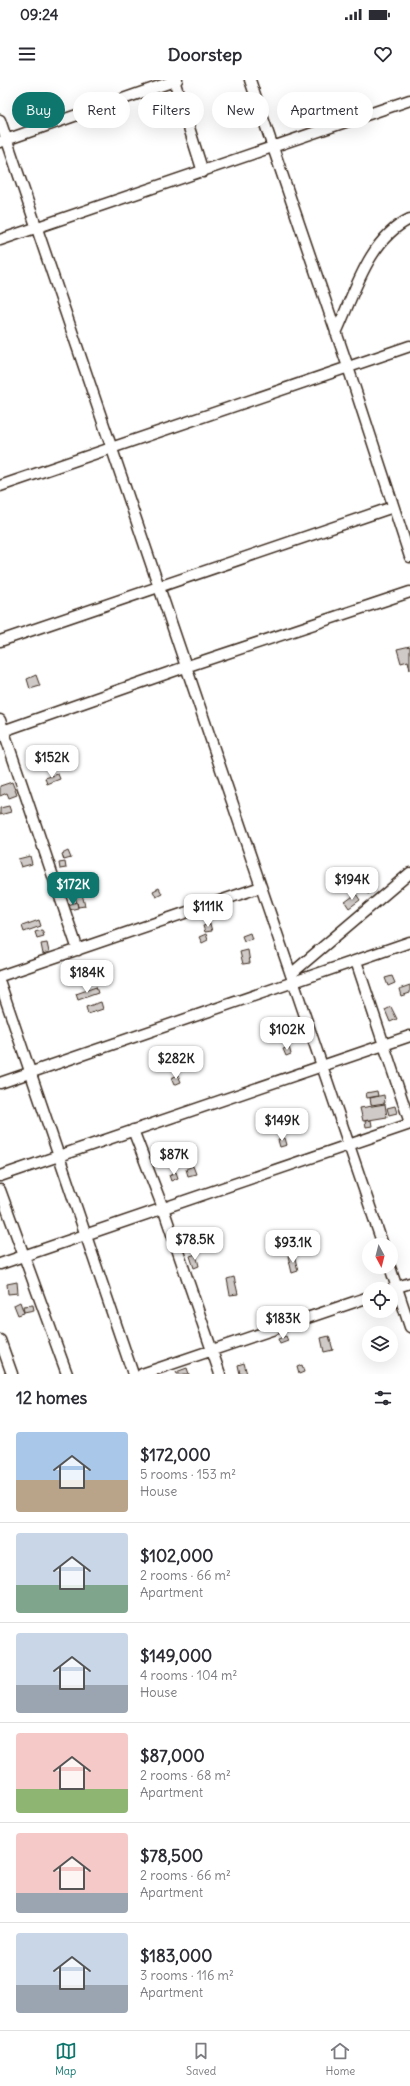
<!DOCTYPE html>
<meta charset="utf-8">
<style>
body{margin:0;font-family:Delius,sans-serif;background:#f7f7f7;color:#2b2b33;height:100vh;display:flex;flex-direction:column;font-size:15px;white-space:nowrap}
*{box-sizing:border-box;margin:0}
p{font-size:13px;color:#7c7c81}
.icon{flex:none;width:22px;height:22px;fill:none;stroke:currentColor;stroke-width:2;stroke-linecap:round;stroke-linejoin:round}
.map{position:relative;height:1294px;overflow:hidden}
.panel{display:flex;flex-direction:column;background:#fff;flex:1}
.panel>*{flex:none}
.top-card{position:absolute;left:12px;top:12px;width:386px;height:36px;display:flex;gap:8px}
.needle{width:26px;rotate:173deg}
.controls{position:absolute;left:362px;top:1158px;display:grid;gap:8px}
.controls a{display:grid;place-items:center;width:36px;height:36px;border-radius:50%;background:#fff;box-shadow:0 4px 16px #0002;font-size:20px}
.price{position:absolute;translate:-50% -34px;padding:0 9px;border-radius:8px;background:#fff;color:#222;font-size:13px;line-height:26px;filter:drop-shadow(0 1px 2px #0008)}
.price::after{content:'';position:absolute;left:50%;top:24px;width:12px;height:9px;margin-left:-6px;background:inherit;clip-path:polygon(0 0,100% 0,50% 100%)}
.price.on{background:#0f766e;color:#fff}
ul{padding:0;list-style:none}
li{display:flex;align-items:center;gap:12px;height:100px;padding:0 16px}
li+li{border-top:1px solid #e1e1e2}
li span{display:grid;place-items:center;flex:none;width:112px;height:80px;border-radius:4px;color:#555}
li>.icon{margin-inline-start:auto}
span .icon{width:48px;height:48px;fill:#fffc;stroke-width:1}
li b{font-size:17px}
h2{display:flex;justify-content:space-between;align-items:center;height:48px;padding:0 16px;font-size:17px}
.tag{padding:0 14px;border-radius:18px;background:#fff;box-shadow:0 4px 16px #0002;font-size:14px;line-height:36px}
.tag.on{background:#0f766e;color:#fff}
.status{display:flex;justify-content:space-between;align-items:center;height:28px;padding:0 20px;background:#fff;direction:ltr}
.status svg{height:11px;fill:currentColor}
header{display:flex;justify-content:space-between;align-items:center;height:52px;padding:0 16px;background:#fff;font-size:18px;font-weight:700}
.tabs{display:flex;justify-content:space-around;align-items:center;height:56px;border-top:1px solid #e1e1e2;background:#fff;font-size:11px;color:#7c7c81}
.tabs a{display:grid;justify-items:center;gap:2px}
.tabs .on{color:#0f766e}
.map>svg:first-child{display:block}
.building{fill:#cfcac7;stroke:#3b2a1e}
.lines{fill:none;stroke-linecap:round;stroke-linejoin:round}
.street-casing{stroke:#3b2a1e;stroke-width:13}
.street{stroke:#fff;stroke-width:10}
</style>
<div class="status"><b>09:24</b><svg viewBox="0 0 49 12"><path d="M0 12V9h3v3zM5 12V6h3v6zM10 12V3h3v9zM15 12V0h3v12zM26 1h20v11H26zM47 4h2v5h-2z"/></svg></div>
<header><svg class="icon" aria-label="menu" viewBox="0 0 24 24"><path d="M4 6h16M4 12h16M4 18h16"/></svg>Doorstep<svg class="icon" aria-label="heart" viewBox="0 0 24 24"><path d="M12 20l-8-8c-3-5 5-10 8-4 3-6 11-1 8 4z"/></svg></header>
<div class="map">
<svg width="410" height="1294" viewBox="0 0 410 1294">
<rect width="100%" height="100%" fill="#fff"/>
<filter id="ink" filterUnits="userSpaceOnUse"><feTurbulence type="fractalNoise" baseFrequency=".025" numOctaves="2"/><feDisplacementMap in="SourceGraphic" scale="8" xChannelSelector="R" yChannelSelector="G"/><feConvolveMatrix kernelMatrix="1 2 1 2 8 2 1 2 1" color-interpolation-filters="sRGB"/></filter>
<g filter="url(#ink)">
<path class="building" d="M410,566V590L408,581L401,583L397,569Z
M36,595L40,606L30,609L27,599Z
M58,694L60,699L47,704L45,698Z
M12,702L17,715L9,718L7,713L0,716V706Z
M9,726L11,732L0,735V728Z
M68,771L71,778L64,780L62,774Z
M30,776L32,784L21,787L18,779Z
M65,782L66,788L60,789L59,783Z
M371,804L375,809L368,814L364,808Z
M80,806L85,826L78,827L73,808Z
M159,808L162,814L156,817L153,811Z
M356,814L360,820L349,828L345,822Z
M77,822L78,828L69,830L68,825Z
M39,840L41,846L24,852L22,846Z
M210,844L212,851L205,852L203,846Z
M42,850L44,856L37,858L35,852Z
M250,853L252,859L244,861L242,856Z
M206,854L208,860L202,863L199,857Z
M47,863L49,872L43,874L41,864Z
M248,870L250,883L243,884L240,872Z
M392,896L395,903L388,906L385,898Z
M410,905V913L401,916L399,909Z
M96,907L98,913L78,920L76,914Z
M101,922L103,929L88,934L86,927Z
M391,927L397,939L390,942L385,930Z
M289,967L291,974L286,976L283,969Z
M178,995L181,1002L174,1005L171,998Z
M377,1011L378,1016L367,1018L366,1013Z
M384,1015L385,1023L371,1025L370,1018Z
M385,1024L387,1037L363,1041L360,1028Z
M395,1026L397,1033L389,1035L387,1028Z
M371,1040L372,1046L366,1047L365,1041Z
M281,1042L284,1049L275,1052L272,1045Z
M285,1058L287,1065L280,1067L278,1060Z
M193,1086L196,1094L188,1096L186,1089Z
M176,1092L178,1098L171,1101L169,1095Z
M196,1174L199,1186L194,1188L190,1176Z
M294,1174L298,1191L292,1193L288,1176Z
M234,1197L238,1214L230,1215L227,1199Z
M17,1202L18,1213L8,1214L7,1204Z
M20,1222L24,1233L18,1235L14,1225Z
M33,1225L34,1230L24,1232L23,1226Z
M286,1256L288,1261L280,1264L278,1259Z
M329,1256L333,1270L324,1272L321,1258Z
M244,1283L247,1294H240L238,1285Z
M302,1285L304,1292L299,1294L297,1287Z
M187,1288L189,1294H177L176,1292Z"/>
<g class="lines">
<g class="street-casing">
<path id="street" d="M174,0L203,92
M250,0L348,287L410,477
M0,40L383,1165
M0,62L177,0
M0,160L410,20
M336,253C354,214 369,158 410,139
M0,406L410,266
M0,561L393,427
M0,640L78,870
M0,652L185,587L410,512
M356,881L410,1043
M291,894L410,793
M0,896L261,807
M0,903L133,1294
M0,1003L410,862
M133,1050L163,1128L220,1294
M0,1096L410,956
M0,1110L67,1294
M0,1184L410,1044
M390,1187L410,1247
M391,1209L410,1203
M0,1260L12,1294
M142,1294L369,1217"/>
</g>
<use href="#street" class="street"/>
</g>
</g>
</svg>
<div class="controls">
<a><svg class="needle" viewBox="-14 -14 28 28"><path d="M0-13l5 13h-10z" fill="#e53935"/><path d="M0 13l5-13h-10z" fill="#7c7c81"/></svg></a>
<a><svg class="icon" aria-label="locate" viewBox="0 0 24 24"><circle cx="12" cy="12" r="6"/><path d="M12 2v4M12 18v4M2 12h4M18 12h4"/></svg></a>
<a><svg class="icon" aria-label="layers" viewBox="0 0 24 24"><path d="M12 4l9 5-9 5-9-5zM3 14l9 5 9-5"/></svg></a>
</div>
<b class="price" style="left:52px;top:699px">$152K</b>
<b class="price" style="left:352px;top:821px">$194K</b>
<b class="price on" style="left:73px;top:826px">$172K</b>
<b class="price" style="left:208px;top:848px">$111K</b>
<b class="price" style="left:87px;top:914px">$184K</b>
<b class="price" style="left:287px;top:971px">$102K</b>
<b class="price" style="left:176px;top:1000px">$282K</b>
<b class="price" style="left:282px;top:1062px">$149K</b>
<b class="price" style="left:174px;top:1096px">$87K</b>
<b class="price" style="left:195px;top:1181px">$78.5K</b>
<b class="price" style="left:293px;top:1184px">$93.1K</b>
<b class="price" style="left:283px;top:1260px">$183K</b>
<div class="top-card">
<a class="tag on">Buy</a>
<a class="tag">Rent</a>
<a class="tag">Filters</a>
<a class="tag">New</a>
<a class="tag">Apartment</a>
</div>
</div>
<section class="panel">
<h2>12 homes<svg class="icon" aria-label="filters" viewBox="0 0 24 24"><path d="M4 7h16M4 17h16"/><circle cx="9" cy="7" r="2"/><circle cx="15" cy="17" r="2"/></svg></h2>
<ul>
<li><span style="background:linear-gradient(#a9c7e8 60%,#b9a48a 0)"><svg class="icon" aria-label="home" viewBox="0 0 24 24"><path d="M3 11l9-7 9 7M6 9v11h12V9"/></svg></span><div><b>$172,000</b><p>5 rooms · 153 m²</p><p>House</p></div></li>
<li><span style="background:linear-gradient(#c9d6e8 65%,#7fa58c 0)"><svg class="icon" aria-label="home" viewBox="0 0 24 24"><path d="M3 11l9-7 9 7M6 9v11h12V9"/></svg></span><div><b>$102,000</b><p>2 rooms · 66 m²</p><p>Apartment</p></div></li>
<li><span style="background:linear-gradient(#c9d6e8 65%,#9aa5b1 0)"><svg class="icon" aria-label="home" viewBox="0 0 24 24"><path d="M3 11l9-7 9 7M6 9v11h12V9"/></svg></span><div><b>$149,000</b><p>4 rooms · 104 m²</p><p>House</p></div></li>
<li><span style="background:linear-gradient(#f6c9c9 70%,#8fb573 0)"><svg class="icon" aria-label="home" viewBox="0 0 24 24"><path d="M3 11l9-7 9 7M6 9v11h12V9"/></svg></span><div><b>$87,000</b><p>2 rooms · 68 m²</p><p>Apartment</p></div></li>
<li><span style="background:linear-gradient(#f6c9c9 75%,#9aa5b1 0)"><svg class="icon" aria-label="home" viewBox="0 0 24 24"><path d="M3 11l9-7 9 7M6 9v11h12V9"/></svg></span><div><b>$78,500</b><p>2 rooms · 66 m²</p><p>Apartment</p></div></li>
<li><span style="background:linear-gradient(#c9d6e8 65%,#9aa5b1 0)"><svg class="icon" aria-label="home" viewBox="0 0 24 24"><path d="M3 11l9-7 9 7M6 9v11h12V9"/></svg></span><div><b>$183,000</b><p>3 rooms · 116 m²</p><p>Apartment</p></div></li>
</ul>
</section>
<nav class="tabs">
<a class="on"><svg class="icon" aria-label="map" viewBox="0 0 24 24"><path d="M3 6l6-2 6 2 6-2v14l-6 2-6-2-6 2zM9 4v14M15 6v14"/></svg>Map</a>
<a><svg class="icon" aria-label="saved" viewBox="0 0 24 24"><path d="M7 4h10v16l-5-4-5 4z"/></svg>Saved</a>
<a><svg class="icon" aria-label="home" viewBox="0 0 24 24"><path d="M3 11l9-7 9 7M6 9v11h12V9"/></svg>Home</a>
</nav>
